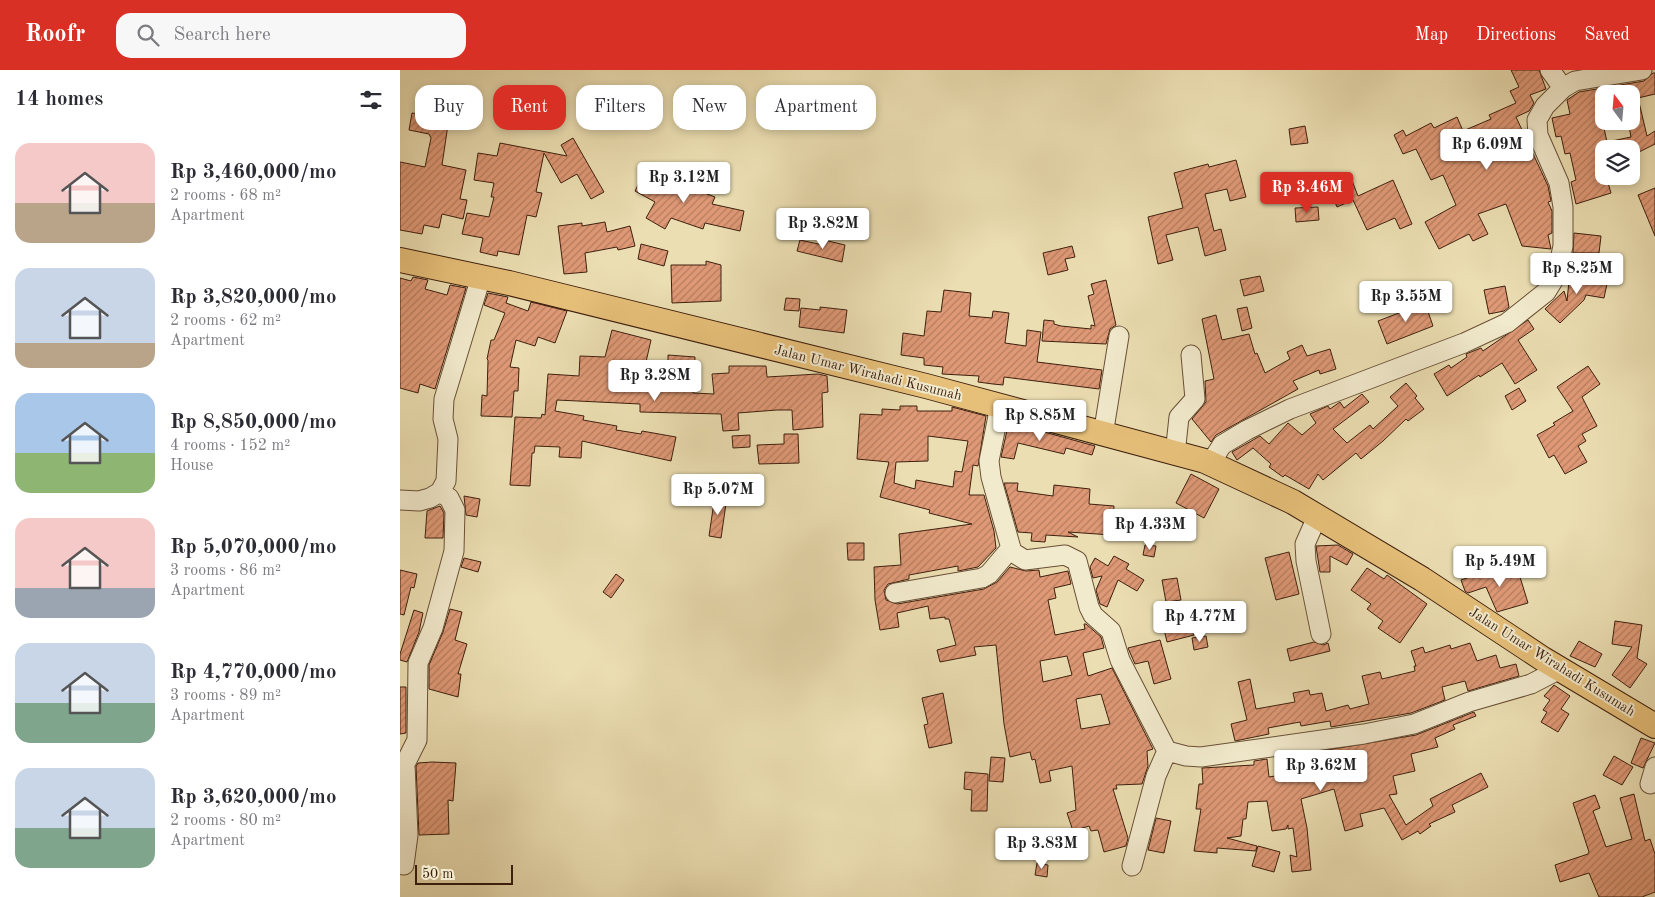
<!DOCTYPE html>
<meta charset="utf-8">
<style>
body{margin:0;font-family:"Old Standard TT",serif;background:#f7f7f7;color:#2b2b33;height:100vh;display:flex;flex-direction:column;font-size:19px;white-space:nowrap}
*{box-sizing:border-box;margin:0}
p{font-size:16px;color:#7c7c81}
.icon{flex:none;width:28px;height:28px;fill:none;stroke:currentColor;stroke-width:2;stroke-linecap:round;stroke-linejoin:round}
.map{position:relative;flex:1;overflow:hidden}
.side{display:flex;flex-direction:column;background:#fff;width:400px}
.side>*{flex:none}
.guide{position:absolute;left:15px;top:15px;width:475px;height:45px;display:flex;gap:10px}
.needle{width:32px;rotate:344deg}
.controls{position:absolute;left:1195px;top:15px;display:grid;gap:10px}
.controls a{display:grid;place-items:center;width:45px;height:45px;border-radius:10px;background:#fff;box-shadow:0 2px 8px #0003;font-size:25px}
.scale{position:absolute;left:15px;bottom:12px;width:98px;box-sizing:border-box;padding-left:5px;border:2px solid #3f200e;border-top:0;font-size:14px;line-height:18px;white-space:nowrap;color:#3f200e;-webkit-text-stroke:4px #f2eacd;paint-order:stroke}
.price{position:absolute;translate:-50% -42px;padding:0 11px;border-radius:5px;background:#fff;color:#222;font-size:16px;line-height:32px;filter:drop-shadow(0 1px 2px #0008)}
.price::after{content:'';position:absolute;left:50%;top:30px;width:15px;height:11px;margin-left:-8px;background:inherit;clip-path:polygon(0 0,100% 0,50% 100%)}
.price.selected{background:#d93025;color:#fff}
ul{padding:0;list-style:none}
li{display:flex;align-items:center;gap:15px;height:125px;padding:0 15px}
li span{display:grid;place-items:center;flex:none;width:140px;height:100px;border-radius:15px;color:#555}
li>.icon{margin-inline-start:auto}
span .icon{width:60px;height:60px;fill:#fffc;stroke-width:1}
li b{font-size:21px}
h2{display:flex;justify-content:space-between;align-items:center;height:60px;padding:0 15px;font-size:21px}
.chip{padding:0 18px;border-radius:15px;background:#fff;box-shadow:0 2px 8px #0003;font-size:18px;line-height:45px}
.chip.selected{background:#d93025;color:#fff}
header{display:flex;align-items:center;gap:30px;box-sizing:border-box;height:70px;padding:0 25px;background:#d93025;color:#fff}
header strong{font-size:24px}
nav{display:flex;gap:28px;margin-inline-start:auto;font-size:18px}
.search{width:350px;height:45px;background:#f7f7f7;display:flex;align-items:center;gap:12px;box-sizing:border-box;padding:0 18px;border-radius:15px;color:#7c7c81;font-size:19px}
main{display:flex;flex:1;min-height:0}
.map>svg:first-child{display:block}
.building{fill:url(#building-hatch);stroke:#3f200e;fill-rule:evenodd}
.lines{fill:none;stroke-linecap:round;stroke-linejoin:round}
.minor-casing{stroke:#6a5037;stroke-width:21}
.major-casing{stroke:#3f200e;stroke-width:26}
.minor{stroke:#f2eacd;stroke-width:19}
.major{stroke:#e6bf79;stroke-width:24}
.labels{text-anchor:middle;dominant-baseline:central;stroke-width:4;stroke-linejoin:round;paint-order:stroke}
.street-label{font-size:14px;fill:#3f200e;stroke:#f2eacd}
</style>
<header>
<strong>Roofr</strong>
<div class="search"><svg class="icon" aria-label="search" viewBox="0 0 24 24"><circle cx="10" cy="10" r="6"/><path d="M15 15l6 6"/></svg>Search here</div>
<nav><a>Map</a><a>Directions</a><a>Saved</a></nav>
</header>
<main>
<section class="side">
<h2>14 homes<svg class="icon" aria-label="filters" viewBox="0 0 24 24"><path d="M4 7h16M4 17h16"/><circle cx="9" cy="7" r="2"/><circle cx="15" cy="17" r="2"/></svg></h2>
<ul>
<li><span style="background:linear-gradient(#f6c9c9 60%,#b9a48a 0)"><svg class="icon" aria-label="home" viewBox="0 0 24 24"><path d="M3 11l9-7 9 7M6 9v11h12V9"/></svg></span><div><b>Rp 3,460,000/mo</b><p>2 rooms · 68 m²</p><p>Apartment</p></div></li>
<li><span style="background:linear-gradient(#c9d6e8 75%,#b9a48a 0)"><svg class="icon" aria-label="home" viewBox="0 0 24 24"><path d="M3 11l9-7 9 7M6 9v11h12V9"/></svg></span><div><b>Rp 3,820,000/mo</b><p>2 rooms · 62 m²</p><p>Apartment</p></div></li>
<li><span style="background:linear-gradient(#a9c7e8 60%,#8fb573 0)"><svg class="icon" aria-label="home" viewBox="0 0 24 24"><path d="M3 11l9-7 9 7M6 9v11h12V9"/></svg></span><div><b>Rp 8,850,000/mo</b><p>4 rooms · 152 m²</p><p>House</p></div></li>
<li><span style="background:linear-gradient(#f6c9c9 70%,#9aa5b1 0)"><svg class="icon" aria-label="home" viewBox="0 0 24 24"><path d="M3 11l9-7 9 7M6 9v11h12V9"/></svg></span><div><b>Rp 5,070,000/mo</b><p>3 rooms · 86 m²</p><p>Apartment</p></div></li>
<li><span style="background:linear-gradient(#c9d6e8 60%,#7fa58c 0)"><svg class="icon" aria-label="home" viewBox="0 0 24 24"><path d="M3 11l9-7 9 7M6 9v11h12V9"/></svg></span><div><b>Rp 4,770,000/mo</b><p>3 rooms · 89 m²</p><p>Apartment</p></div></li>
<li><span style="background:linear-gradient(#c9d6e8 60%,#7fa58c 0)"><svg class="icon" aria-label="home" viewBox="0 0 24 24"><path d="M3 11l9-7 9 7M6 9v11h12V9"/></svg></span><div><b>Rp 3,620,000/mo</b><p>2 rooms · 80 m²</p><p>Apartment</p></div></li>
</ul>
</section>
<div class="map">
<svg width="1255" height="827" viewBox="0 0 1255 827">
<defs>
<pattern id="building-hatch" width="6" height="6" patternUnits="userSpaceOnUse" patternTransform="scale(1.25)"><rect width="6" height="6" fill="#df9976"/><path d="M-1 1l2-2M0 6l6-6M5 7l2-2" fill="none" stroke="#b67c5f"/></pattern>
</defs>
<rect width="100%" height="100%" fill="#ebdeb2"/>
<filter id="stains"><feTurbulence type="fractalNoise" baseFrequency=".004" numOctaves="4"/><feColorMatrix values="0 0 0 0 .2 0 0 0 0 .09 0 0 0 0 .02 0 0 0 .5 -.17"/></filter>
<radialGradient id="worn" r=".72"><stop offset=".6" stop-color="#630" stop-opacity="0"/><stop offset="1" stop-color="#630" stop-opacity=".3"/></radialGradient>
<path class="building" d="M1111,0H1139L1146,19L1130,25L1134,33L1129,41L1116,47L1148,116L1151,131L1148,132L1152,141V163L1148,165L1151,179L1122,176L1106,134L1078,144L1088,164L1073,171L1069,164L1039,179L1025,152L1056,135L1043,105L1031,110L1016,79L1003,84L994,65L1003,60L1006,66L1031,53L1034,58L1057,47L1063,61L1091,49L1089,45L1116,33L1110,21L1119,17Z
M1253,3H1255V24L1238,28L1247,66L1255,61V74L1231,86V79H1204V106H1206L1211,123L1176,134L1171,112L1176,110L1170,83L1165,84L1161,66L1156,67L1152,48L1170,44L1167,30L1179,22L1244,11ZM1204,24H1231V51H1228L1231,67L1207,72L1199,35L1204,34Z
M12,43L49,48L42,95L66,100L60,129L67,130L63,149L42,144L39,158L24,155L22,164L0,160V92L25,97L31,68L29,64L9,60Z
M905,56L908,73L891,75L889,59Z
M173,68L204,122L191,129L177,104L161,113L144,83L136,122L142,123L136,147L127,145L119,185L98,181L97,186L80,182L83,168L62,164L67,143L89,147L94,127H91L94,113L74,110L78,83L97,86L100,73L167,86L161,75Z
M836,90L846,127L830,131L827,119L805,124L814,161L821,159L826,180L805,186L798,157L766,165L773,190L758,194L748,147L783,138L774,103L808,94L809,97Z
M255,96L283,112L281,114L315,127L312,134L344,141L340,161L305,153L303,159L271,148L265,159L246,148L255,132L235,121L242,107L247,109Z
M949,103L958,126L993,110L1012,154L1000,159L995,148L967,160L953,130L937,137L927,113Z
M1255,118V166L1238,125Z
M918,137L919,150L896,152L895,138Z
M205,152L207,162L230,156L235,176L218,180L217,177L185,183L187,202L164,204L158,156L182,153V156Z
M1174,163L1201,166L1199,183H1173Z
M400,170L423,175L424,170L445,175L442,192L397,181Z
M241,174L268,181L264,196L238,189Z
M672,176L675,187L665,189L668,200L648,205L643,183Z
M306,191L321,195V231L272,233L271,195H306Z
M1170,201L1195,210L1196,207L1208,209L1204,228L1186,225L1184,230L1160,253L1145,239L1164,221L1167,231Z
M860,206L864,221L844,226L840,210Z
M13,207L28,210L25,219L47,225L50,215L66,218L35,319L20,314L18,323L0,318V208L11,211Z
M706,210L716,255L710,259L706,274L642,271L644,250L654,251V254L661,256L691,259V255L695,256L688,226L694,224L691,214Z
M1105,216L1109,237L1104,241L1089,244L1084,220Z
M544,220L571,223L569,246L592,248L593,241L609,243L605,273L626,276L627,260L641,262L637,292L702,300L699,319L604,307L603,315L593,314L578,312L579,306L542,304L543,297L524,295V288L501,285L503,263L524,266L527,241L541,242Z
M88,223L108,227L106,233L128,241L131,232L167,241L155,273L138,267L135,276L116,270L110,297L119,298L118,321H114L112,347L81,346L82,325L87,326L88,290L87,289L91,270H94L105,243L84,235Z
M386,228L400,229L399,241L384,240Z
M1025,233L1033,256L987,274L978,251Z
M420,237L447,240L444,263L399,257L401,238L420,240Z
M847,237L852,258L842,261L837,239Z
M816,245L822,270L849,264L855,284L857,283L865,303L890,289L887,282L902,275L907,286L930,279L936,299L920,304L919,300L893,311L898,319L816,365L811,372L792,349L806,332L805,311L814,309L802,249Z
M1128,250L1134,259L1118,270L1137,300L1115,314L1102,293L1080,307L1079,305L1047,326L1034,304L1049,295L1051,298L1067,287L1066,284L1081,278L1083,281Z
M212,260L251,270L246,292L268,294V285L295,287L293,323L314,324L312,304L329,303V296H366L367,307L418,304L427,306L428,322L422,323L423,357L393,360L392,340H377L338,343L339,360L323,361L321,344L240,342V334L157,330L155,341L184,346L183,350L217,356L216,360L241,364L242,361L276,367L271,391L182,371L181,388L159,387L160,377L135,376L134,383H132L130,416L110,415L115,347L141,348L142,344L145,345L148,304L179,306L180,286L205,287Z
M1188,296L1200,314L1182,327L1197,356L1182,364L1186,371L1178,376L1187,392L1165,404L1154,385L1149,388L1137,365L1155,355L1153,353L1173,341L1157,317Z
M1006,313L1017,326L1015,328L1024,339L1008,351L1006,349L983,371L961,389L956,383L923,410L918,404L909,419L885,405L883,407L869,397L871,394L853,378L837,390L832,382L860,366L869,374L888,353L902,365L916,353L910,344L928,336L930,339L940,332L944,338L962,324L969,332L933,359L947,373L970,355L973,359L998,336L990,327Z
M1119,318L1126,331L1112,340L1105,326Z
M500,336H517V341H552V337L586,346L578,396L573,395L569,425H584L594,461L596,478L578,497L558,501V496L509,505V509L488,514L484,520L486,530L497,534L584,519L597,512L610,497L626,501L639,500L640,507L668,501L671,514L654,518L656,528L648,530L655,565L685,559L684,554H686L701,567L704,578L683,583L688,606L712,598L753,679L747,681L748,696L742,714L716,715L717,719H713L728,768L726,776L704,782L698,760L691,761L689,756L673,761L667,743L676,740L672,696L649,701L651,711L640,713L635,689L632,690L630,682L610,687L604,654L596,575L574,577L576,585L540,592L537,580L556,575L549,549H545V547L530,549L528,536L497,543L499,557L480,560L475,530L474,497L501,495L499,464L572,454L529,443L530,440L480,427L489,392L457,389L460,344L482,345V339L500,340ZM528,366L568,371L562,402L555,401L553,417L516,410L515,419L494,413L496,392L528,391ZM667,586L672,605L643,612L640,591ZM701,624L710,654L681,659L676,629Z
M608,356L626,359V357L695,376L692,385L666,378L664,384L618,373L614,389L601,387Z
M384,364H398L399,393L359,394L357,375L384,374Z
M350,365V377L333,378L332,366Z
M791,404L819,419L804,448L776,433Z
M604,413H618L617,421L653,426L654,415L690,419L689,434L714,436L712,465L668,462L678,467L646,465L645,472L631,471L632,463L618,462Z
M295,417L311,420L309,431L293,427Z
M315,425L327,427L321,468L309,466Z
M64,426L80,429L77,447L66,445Z
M40,436L44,443L43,468H25L27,441Z
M447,473H464V490H448Z
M745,475L756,476L754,487L743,485Z
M938,475L953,484L947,495L930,486V502H920L916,476Z
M889,482L899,524L876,530L865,488Z
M714,486L729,494L726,499L744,510L737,521L718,510L707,537L700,534L696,520L702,506L693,508L690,497L695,488L708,496Z
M64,488L81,492L78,502L61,497Z
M1116,494L1128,533L1097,542L1086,517L1068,523L1065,521L1061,510L1078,504L1079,508Z
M967,498L984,509L987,505L1027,534L1000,573L978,558L983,551L967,539L971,534L951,520Z
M0,500L17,504L14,518L11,517L4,545L0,544Z
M216,504L224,510L211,528L203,522Z
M777,508L781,530L766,532L762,510Z
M50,539L62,542L55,570L67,574L58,604H61L58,627L29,619V595L43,562Z
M14,540L23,543L19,562L7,592L0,590V584Z
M789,548L794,565L767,572L763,555Z
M1215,551L1242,555L1237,588L1247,594L1230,618L1212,605L1232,577L1212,574Z
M806,566L808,577L794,580L792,568Z
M760,570L771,609L754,614L748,591L735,594L728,578Z
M1179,571L1202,584L1195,597L1170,586Z
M914,572L923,575L928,573L930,581L890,591L887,579Z
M1070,573L1077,591L1096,585L1100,598L1116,594L1119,606L1068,621L1065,611L1042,617L1045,630L1011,643L931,657L930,651L901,656L900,652L868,658L869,664L835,671L831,654L847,650L838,612L850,609L856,639L895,632L893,623L909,620L910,625L922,623L926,641L948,635L950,639L969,634L962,606L980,602L982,609L1015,601L1014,596H1016L1011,581L1023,577L1025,583L1050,575L1051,579Z
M1154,615L1170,626L1161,639L1169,644L1158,662L1141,652L1147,642L1143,640L1150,630L1144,626Z
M0,617H6V663L0,664Z
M543,623L552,673L529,678L524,655L528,654L522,628Z
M1074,642L1076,646L1053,655L1055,659L1035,668L1038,677L1011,684L1015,701L993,706L997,724L989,725L1006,755L1033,736L1030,729L1081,703L1088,717L1052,735L1055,742L1029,754L1031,756L1020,764L1018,761L1002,770L984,738L960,744L963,756L945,761L934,719L901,729L907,758L911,800L892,802L890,785L897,787L893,758L888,759V755L886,759L872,761L867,731L848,732L846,749H843L841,766L827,768L857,776L856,781L817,778V783L794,781L801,739H796L799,714H803L802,698L854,695V691L867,689L869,707L893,703L891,686L1016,665Z
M1241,668L1255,673L1243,698L1231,693Z
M1214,686L1233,697L1222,715L1203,705Z
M591,687L605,688L603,712L589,711Z
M32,692L56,693L53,731L48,730L49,764L19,765L16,696L18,693Z
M565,702L588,704L587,741H571L572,720L564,719Z
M1234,724L1245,771L1250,769L1255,784V822L1242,827H1199L1189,803L1160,812L1155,795L1188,784L1189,782L1173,733L1195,725L1200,738L1193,741L1206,777L1232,769L1220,728Z
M756,748L771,751L764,783L748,780Z
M858,776L880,782L874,802L852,796Z
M637,793L648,795L647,807L635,805Z"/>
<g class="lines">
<g class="minor-casing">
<path id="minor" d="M1150,0L1163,18
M600,336L589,391L591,407L612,482L625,490L665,485L677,491L689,537L693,545L711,561L720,590L767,681L786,686L801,687L964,664L1014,654L1069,632L1131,614L1160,599
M703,365L719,266
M775,384L779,347L795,329L791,285
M810,394L822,375L847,360L890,339L1064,273L1107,253L1146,222L1157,204L1163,176V137L1159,113L1138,65L1137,50L1145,36L1163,18L1175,11L1242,0
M0,430L19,431L30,428L40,422L46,411L48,369L43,349L44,329L81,207
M917,447L905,474L906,491L921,564
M495,523L582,508L589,504L611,478
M1250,714L1255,697
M0,764L8,765L4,795
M8,765L5,694L17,670L18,593L33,558L54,481L55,440L49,428L40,422
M732,796L756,706L767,681"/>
</g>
<g class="major-casing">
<path id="major" d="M0,190L109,213L526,316L805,391L893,432L1022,509L1143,589L1255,656"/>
</g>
<use href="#minor" class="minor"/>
<use href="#major" class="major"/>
</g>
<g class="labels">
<g class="street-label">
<text transform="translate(468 303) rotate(14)">Jalan Umar Wirahadi Kusumah</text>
<text transform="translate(1152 592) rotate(32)">Jalan Umar Wirahadi Kusumah</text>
</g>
</g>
<rect width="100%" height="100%" filter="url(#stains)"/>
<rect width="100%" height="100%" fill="url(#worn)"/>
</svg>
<div class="controls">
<a><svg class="needle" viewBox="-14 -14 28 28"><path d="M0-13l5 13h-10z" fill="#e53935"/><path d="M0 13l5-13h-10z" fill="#7c7c81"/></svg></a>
<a><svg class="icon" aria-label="layers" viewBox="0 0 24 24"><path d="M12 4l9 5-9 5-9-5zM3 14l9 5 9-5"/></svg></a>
</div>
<div class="scale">50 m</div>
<b class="price" style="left:1087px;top:101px">Rp 6.09M</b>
<b class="price" style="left:284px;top:134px">Rp 3.12M</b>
<b class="price selected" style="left:907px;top:144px">Rp 3.46M</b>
<b class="price" style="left:423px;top:180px">Rp 3.82M</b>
<b class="price" style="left:1177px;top:225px">Rp 8.25M</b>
<b class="price" style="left:1006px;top:253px">Rp 3.55M</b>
<b class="price" style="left:255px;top:332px">Rp 3.28M</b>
<b class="price" style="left:640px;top:372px">Rp 8.85M</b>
<b class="price" style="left:318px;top:446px">Rp 5.07M</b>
<b class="price" style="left:750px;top:481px">Rp 4.33M</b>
<b class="price" style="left:1100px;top:518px">Rp 5.49M</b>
<b class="price" style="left:800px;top:573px">Rp 4.77M</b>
<b class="price" style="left:921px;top:722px">Rp 3.62M</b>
<b class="price" style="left:642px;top:800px">Rp 3.83M</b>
<div class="guide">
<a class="chip">Buy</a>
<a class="chip selected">Rent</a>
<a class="chip">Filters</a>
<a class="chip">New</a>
<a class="chip">Apartment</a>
</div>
</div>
</main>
